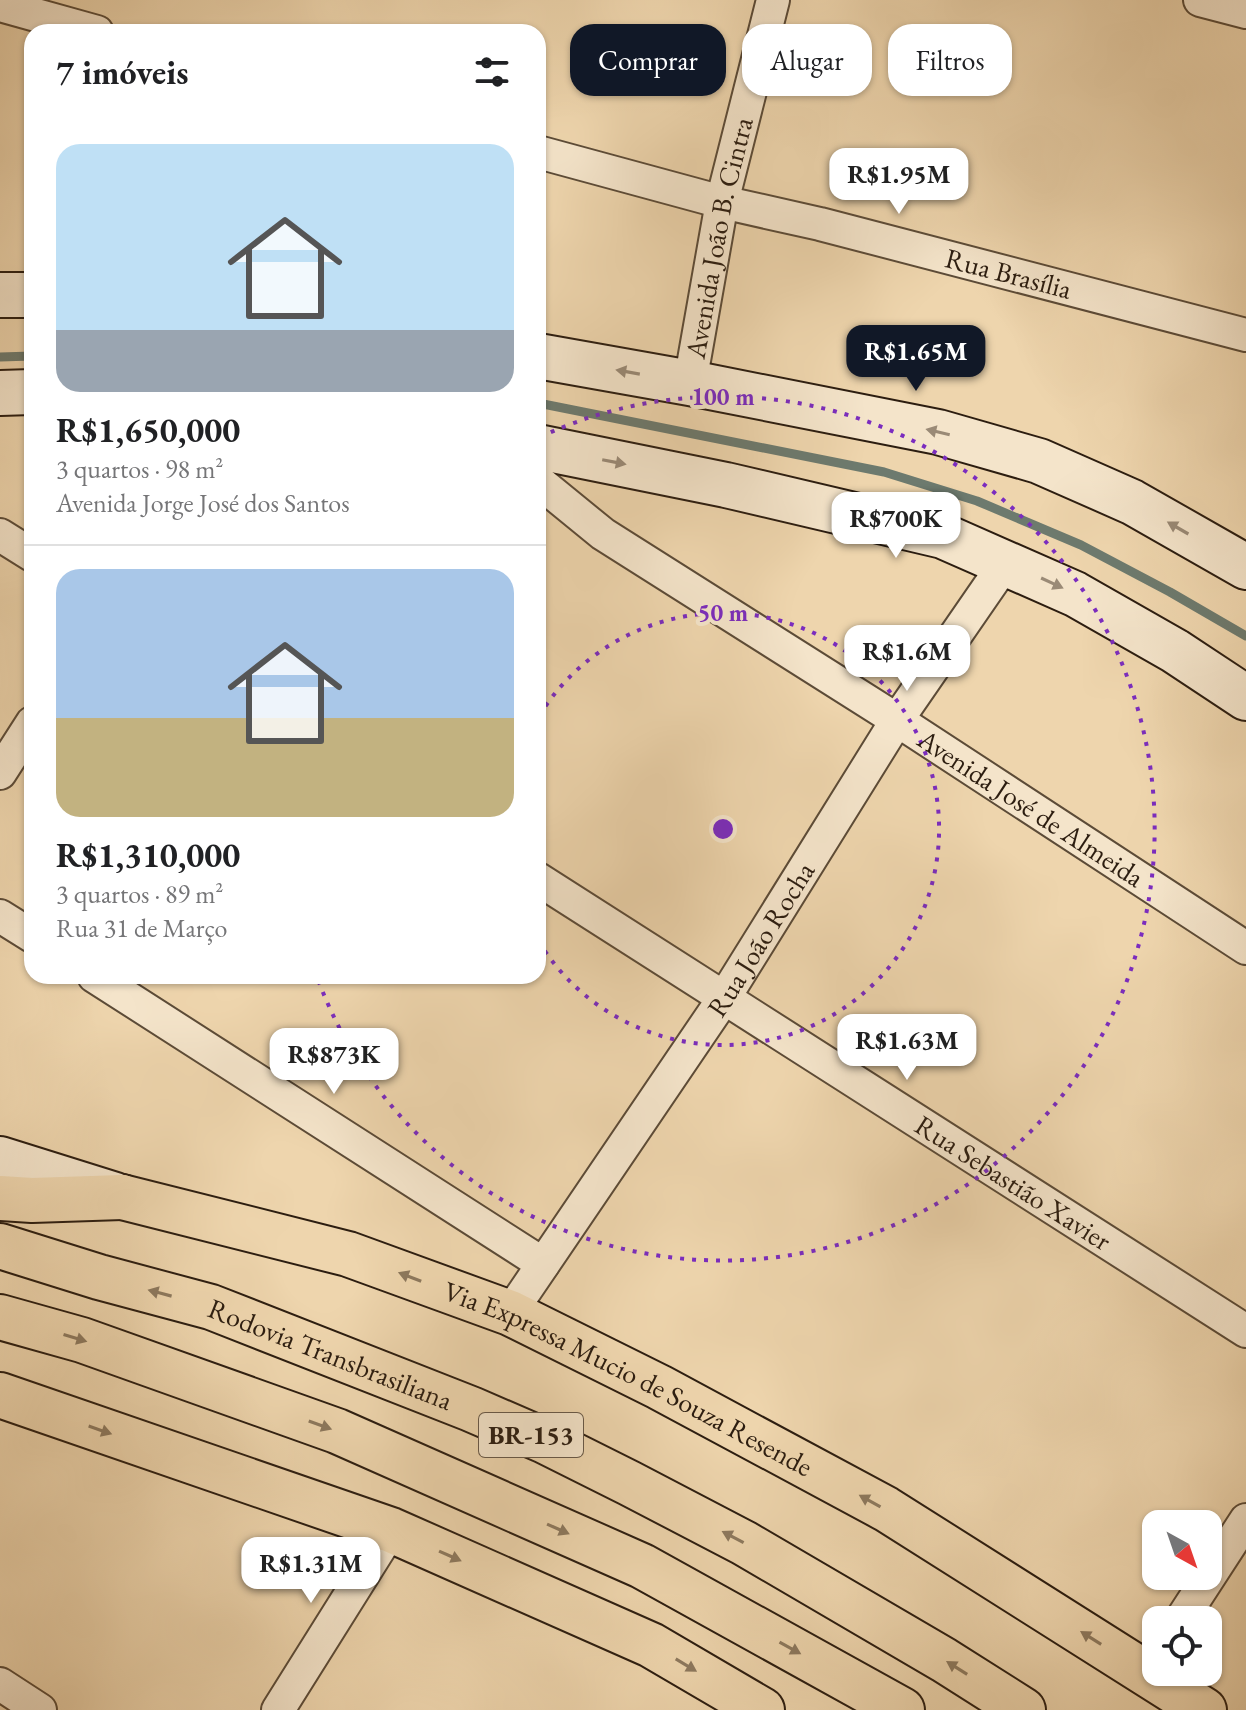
<!DOCTYPE html>
<html lang="pt">
<meta charset="utf-8">
<style>
body{margin:0;font-family:"EB Garamond",serif;background:#f2f2f2;color:#202124;height:100vh;display:flex;flex-direction:column;font-size:30px;white-space:nowrap}
*{box-sizing:border-box;margin:0}
p{font-size:26px;color:#757577}
.icon{flex:none;width:44px;height:44px;fill:none;stroke:currentColor;stroke-width:2;stroke-linecap:round;stroke-linejoin:round}
.map{position:relative;flex:1;overflow:hidden}
.drawer{position:absolute;left:24px;top:24px;width:522px;height:960px;display:flex;flex-direction:column;background:#fff;border-radius:24px;box-shadow:0 2px 6px #0004}
.drawer>*{flex:none}
.guide{position:absolute;left:570px;top:24px;width:556px;height:72px;display:flex;gap:16px}
.needle{width:52px;rotate:140deg}
.tools{position:absolute;left:1142px;top:1510px;display:grid;gap:16px}
.tools a{display:grid;place-items:center;width:80px;height:80px;border-radius:16px;background:#fff;box-shadow:0 2px 6px #0004;font-size:40px}
.price{position:absolute;translate:-50% -68px;padding:0 18px;border-radius:16px;background:#fff;color:#222;font-size:26px;line-height:52px;filter:drop-shadow(0 2px 4px #0008)}
.price::after{content:'';position:absolute;left:50%;top:48px;width:24px;height:18px;margin-left:-12px;background:inherit;clip-path:polygon(0 0,100% 0,50% 100%)}
.price.current{background:#111827;color:#fff}
ul{padding:0;list-style:none}
li{display:grid;align-content:center;gap:16px;height:424px;padding:0 32px}
li+li{border-top:2px solid #e0e0e0}
li span{display:grid;place-items:center;height:248px;border-radius:24px;color:#555}
li>.icon{margin-inline-start:auto}
span .icon{width:144px;height:144px;fill:#fffc;stroke-width:1}
li b{font-size:34px}
h2{display:flex;justify-content:space-between;align-items:center;height:96px;padding:0 32px;font-size:34px}
.chip{padding:0 28px;border-radius:24px;background:#fff;box-shadow:0 2px 6px #0004;font-size:28px;line-height:72px}
.chip.current{background:#111827;color:#fff}
.map>svg:first-child{display:block}
.lines{fill:none;stroke-linecap:round;stroke-linejoin:round}
.stream{stroke:#6d7a6e;stroke-width:9}
.street-casing{stroke:#5c4b37;stroke-width:36}
.secondary-casing{stroke:#2c1d10;stroke-width:48}
.primary-casing{stroke:#2c1d10;stroke-width:48}
.highway-casing{stroke:#2c1d10;stroke-width:48}
.street{stroke:#f4e4ca;stroke-width:32}
.secondary{stroke:#f4e4ca;stroke-width:44}
.primary{stroke:#eed5ad;stroke-width:44}
.highway{stroke:#eed5ad;stroke-width:44}
.oneway{fill:#9a8a76}
.oneway2{fill:#8d795e}
.ring{fill:none;stroke:#7b2cbf;stroke-width:4;stroke-dasharray:4 8}
.labels{text-anchor:middle;dominant-baseline:central;stroke-width:8;stroke-linejoin:round;paint-order:stroke}
.shield{fill:#f4e4ca;stroke:#685948;stroke-width:2}
.shield-label{font-size:26px;font-weight:bold;fill:#2c1d10}
.street-label{font-size:28px;fill:#2c1d10;stroke:#f4e4ca}
.centre{fill:#7b2cbf;stroke:#f4e4ca;stroke-width:4}
.ring-label{font-size:24px;text-anchor:middle;font-weight:bold;fill:#7b2cbf;stroke:#f4e4ca;stroke-width:8;stroke-linejoin:round;paint-order:stroke}
</style>
<div class="map">
<svg width="1246" height="1710" viewBox="0 0 1246 1710">
<rect width="100%" height="100%" fill="#eed5ad"/>
<filter id="stains"><feTurbulence type="fractalNoise" baseFrequency=".0025" numOctaves="4"/><feColorMatrix values="0 0 0 0 .2 0 0 0 0 .09 0 0 0 0 .02 0 0 0 .5 -.17"/></filter>
<radialGradient id="worn" r=".72"><stop offset=".6" stop-color="#630" stop-opacity="0"/><stop offset="1" stop-color="#630" stop-opacity=".3"/></radialGradient>
<g class="lines">
<path class="stream" d="M0,357L32,356
M538,403L884,472L977,501L1081,545L1170,592L1246,636"/>
<g class="street-casing">
<g id="street">
<path d="M1200,0L1246,12"/>
<path d="M0,5L97,32"/>
<path id="s1" d="M538,152L722,202L820,224L1246,335"/>
<path id="s2" d="M690,383L722,202L773,0"/>
<path id="s3" d="M538,481L603,534L897,720L1246,948"/>
<path d="M0,535L32,555"/>
<path d="M0,773L32,723"/>
<path id="s4" d="M538,879L1246,1331"/>
<path d="M0,916L32,936"/>
<path d="M94,976L543,1264"/>
<path id="s5" d="M510,1313L724,998L897,720L1006,562"/>
<path d="M1181,1620L1246,1520"/>
<path d="M0,1684L40,1710"/>
<path d="M278,1710L391,1530"/>
</g>
</g>
<g class="secondary-casing">
<path id="secondary" d="M0,295H32
M538,356L690,383L938,432L1039,461L1132,502L1246,567
M0,393L32,392
M538,447L726,485L943,536L1075,594L1175,651L1246,698
M0,1159L115,1195"/>
</g>
<g class="primary-casing">
<g id="primary">
<path id="s6" d="M122,1197L348,1254L510,1313L659,1387L886,1509L1204,1710"/>
<path d="M0,1395L391,1530L651,1645L762,1710"/>
</g>
</g>
<g class="highway-casing">
<g id="highway">
<path d="M0,1198L32,1200L122,1197"/>
<path id="s7" d="M0,1246L99,1277L211,1307L471,1409L545,1441L629,1483L744,1543L944,1660L1023,1710"/>
<path d="M0,1317L82,1340L337,1431L642,1566L902,1710"/>
</g>
</g>
<use href="#street" class="street"/>
<use href="#secondary" class="secondary"/>
<use href="#primary" class="primary"/>
<use href="#highway" class="highway"/>
</g>
<defs><path id="oneway-solid" d="M-6-.8H1V-3.2L6.5 0L1 3.2V.8H-6Z" transform="scale(2)"/></defs>
<g class="oneway">
<use href="#oneway-solid" transform="translate(628 372) rotate(-170)"/>
<use href="#oneway-solid" transform="translate(938 432) rotate(-167)"/>
<use href="#oneway-solid" transform="translate(614 462) rotate(11)"/>
<use href="#oneway-solid" transform="translate(1178 528) rotate(-150)"/>
<use href="#oneway-solid" transform="translate(1052 583) rotate(25)"/>
</g>
<g class="oneway2">
<use href="#oneway-solid" transform="translate(410 1277) rotate(-159)"/>
<use href="#oneway-solid" transform="translate(160 1293) rotate(-165)"/>
<use href="#oneway-solid" transform="translate(75 1338) rotate(17)"/>
<use href="#oneway-solid" transform="translate(320 1425) rotate(20)"/>
<use href="#oneway-solid" transform="translate(100 1430) rotate(19)"/>
<use href="#oneway-solid" transform="translate(870 1501) rotate(-151)"/>
<use href="#oneway-solid" transform="translate(558 1529) rotate(24)"/>
<use href="#oneway-solid" transform="translate(733 1537) rotate(-152)"/>
<use href="#oneway-solid" transform="translate(450 1556) rotate(24)"/>
<use href="#oneway-solid" transform="translate(1091 1638) rotate(-148)"/>
<use href="#oneway-solid" transform="translate(790 1648) rotate(29)"/>
<use href="#oneway-solid" transform="translate(686 1665) rotate(31)"/>
<use href="#oneway-solid" transform="translate(957 1668) rotate(-148)"/>
</g>
<g class="ring">
<path d="M539 716A216 216 0 1 1 539 942"/>
<path d="M540 437A432 432 0 1 1 317 977"/>
</g>
<g class="labels">
<rect class="shield" x="479" y="1413" width="104" height="44" rx="6"/>
<g class="shield-label">
<text x="531" y="1435">BR-153</text>
</g>
<g class="street-label">
<text stroke="none"><textPath href="#s2" startOffset="148">Avenida João B. Cintra</textPath></text>
<text stroke="none"><textPath href="#s1" startOffset="486">Rua Brasília</textPath></text>
<text stroke="none"><textPath href="#s3" startOffset="592">Avenida José de Almeida</textPath></text>
<text stroke="none"><textPath href="#s5" startOffset="450">Rua João Rocha</textPath></text>
<text stroke="none"><textPath href="#s4" startOffset="564">Rua Sebastião Xavier</textPath></text>
<text stroke="none"><textPath href="#s7" startOffset="348">Rodovia Transbrasiliana</textPath></text>
<text stroke="none"><textPath href="#s6" startOffset="540">Via Expressa Mucio de Souza Resende</textPath></text>
</g>
</g>
<circle cx="723" cy="829" r="12" class="centre"/>
<g class="ring-label">
<text x="723" y="405">100 m</text>
<text x="723" y="621">50 m</text>
</g>
<rect width="100%" height="100%" filter="url(#stains)"/>
<rect width="100%" height="100%" fill="url(#worn)"/>
</svg>
<div class="tools">
<a><svg class="needle" viewBox="-14 -14 28 28"><path d="M0-13l5 13h-10z" fill="#e53935"/><path d="M0 13l5-13h-10z" fill="#757577"/></svg></a>
<a><svg class="icon" aria-label="locate" viewBox="0 0 24 24"><circle cx="12" cy="12" r="6"/><path d="M12 2v4M12 18v4M2 12h4M18 12h4"/></svg></a>
</div>
<b class="price" style="left:899px;top:216px">R$1.95M</b>
<b class="price current" style="left:916px;top:393px">R$1.65M</b>
<b class="price" style="left:896px;top:560px">R$700K</b>
<b class="price" style="left:907px;top:693px">R$1.6M</b>
<b class="price" style="left:907px;top:1082px">R$1.63M</b>
<b class="price" style="left:334px;top:1096px">R$873K</b>
<b class="price" style="left:311px;top:1605px">R$1.31M</b>
<div class="guide">
<a class="chip current">Comprar</a>
<a class="chip">Alugar</a>
<a class="chip">Filtros</a>
</div>
<section class="drawer">
<h2>7 imóveis<svg class="icon" aria-label="filters" viewBox="0 0 24 24"><path d="M4 7h16M4 17h16"/><circle cx="9" cy="7" r="2"/><circle cx="15" cy="17" r="2"/></svg></h2>
<ul>
<li><span style="background:linear-gradient(#bfe0f5 75%,#9aa5b1 0)"><svg class="icon" aria-label="home" viewBox="0 0 24 24"><path d="M3 11l9-7 9 7M6 9v11h12V9"/></svg></span><div><b>R$1,650,000</b><p>3 quartos · 98 m²</p><p>Avenida Jorge José dos Santos</p></div></li>
<li><span style="background:linear-gradient(#a9c7e8 60%,#c2b280 0)"><svg class="icon" aria-label="home" viewBox="0 0 24 24"><path d="M3 11l9-7 9 7M6 9v11h12V9"/></svg></span><div><b>R$1,310,000</b><p>3 quartos · 89 m²</p><p>Rua 31 de Março</p></div></li>
</ul>
</section>
</div>
